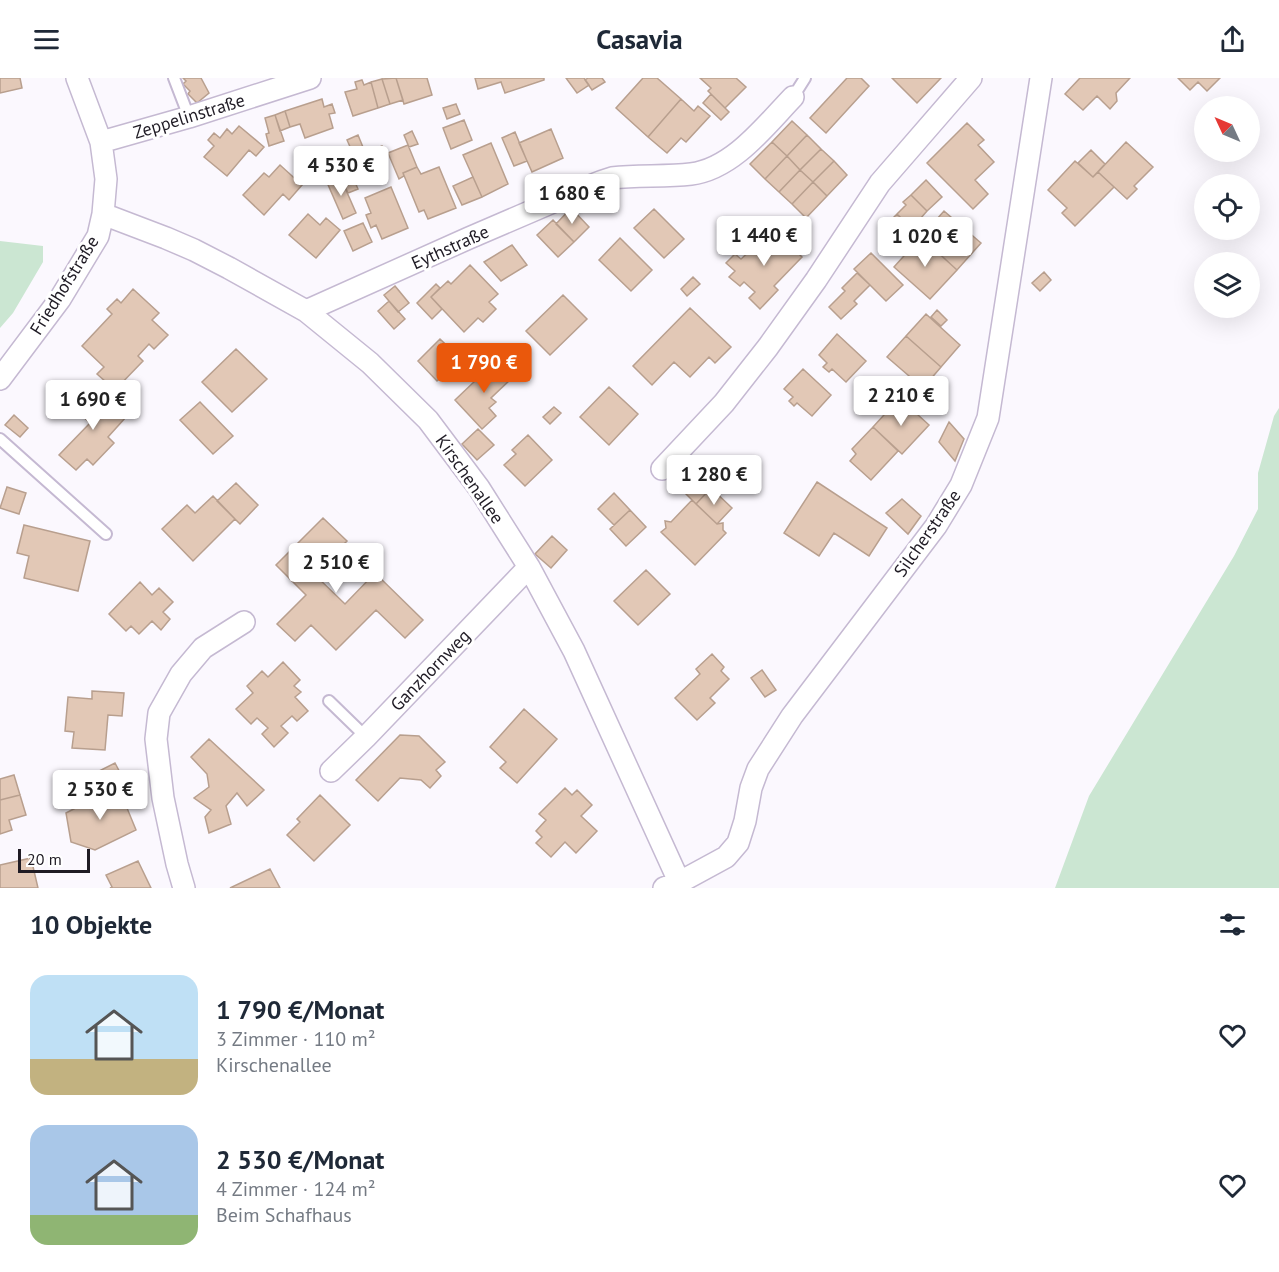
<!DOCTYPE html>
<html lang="de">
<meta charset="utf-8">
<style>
body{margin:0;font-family:"PT Sans",sans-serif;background:#f2f2f3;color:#1f2937;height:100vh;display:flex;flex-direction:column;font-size:22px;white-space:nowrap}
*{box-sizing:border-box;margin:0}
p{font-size:20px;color:#747a83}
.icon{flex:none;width:33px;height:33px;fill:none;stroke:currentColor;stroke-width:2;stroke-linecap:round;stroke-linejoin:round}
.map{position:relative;height:810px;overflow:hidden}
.sheet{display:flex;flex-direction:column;background:#fff;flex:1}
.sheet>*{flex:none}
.needle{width:39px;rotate:314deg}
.tools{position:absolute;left:1194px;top:18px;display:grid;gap:12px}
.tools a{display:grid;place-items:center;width:66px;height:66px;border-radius:50%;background:#fff;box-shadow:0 6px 24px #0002;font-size:30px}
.scale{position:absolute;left:18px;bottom:15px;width:72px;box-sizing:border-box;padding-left:6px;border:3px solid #1f1b24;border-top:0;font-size:16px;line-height:21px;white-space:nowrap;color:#1f1b24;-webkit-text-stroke:4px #fff;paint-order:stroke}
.price{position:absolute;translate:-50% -51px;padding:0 14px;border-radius:6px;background:#fff;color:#222;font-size:20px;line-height:39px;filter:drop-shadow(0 2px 3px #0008)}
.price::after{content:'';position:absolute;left:50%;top:36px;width:18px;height:14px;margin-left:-9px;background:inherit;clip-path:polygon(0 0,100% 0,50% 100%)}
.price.active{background:#ea580c;color:#fff}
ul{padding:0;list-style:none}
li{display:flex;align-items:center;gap:18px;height:150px;padding:0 30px}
li span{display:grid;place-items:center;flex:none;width:168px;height:120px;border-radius:18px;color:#555}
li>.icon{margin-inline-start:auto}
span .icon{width:72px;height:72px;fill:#fffc;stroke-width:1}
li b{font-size:26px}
h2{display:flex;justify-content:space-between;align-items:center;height:72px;padding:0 30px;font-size:26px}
header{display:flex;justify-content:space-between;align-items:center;height:78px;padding:0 30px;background:#fff;font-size:27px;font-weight:800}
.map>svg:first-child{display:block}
.green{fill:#cbe6d2}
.building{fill:#e2c8b6;stroke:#b89f8e;stroke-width:1.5}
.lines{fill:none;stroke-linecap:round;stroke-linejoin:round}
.lane-casing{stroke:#c5b9d2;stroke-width:14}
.street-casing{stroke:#c5b9d2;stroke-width:24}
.lane{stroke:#fff;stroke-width:10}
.street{stroke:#fff;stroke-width:21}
.labels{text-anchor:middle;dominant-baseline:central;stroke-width:6;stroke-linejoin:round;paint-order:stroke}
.street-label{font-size:18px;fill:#1f1b24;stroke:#fff}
</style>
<header><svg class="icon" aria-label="menu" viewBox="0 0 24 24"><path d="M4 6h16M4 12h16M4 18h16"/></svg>Casavia<svg class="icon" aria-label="share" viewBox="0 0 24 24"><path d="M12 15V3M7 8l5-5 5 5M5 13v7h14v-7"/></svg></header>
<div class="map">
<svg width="1279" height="810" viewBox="0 0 1279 810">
<rect width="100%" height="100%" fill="#fbf8fe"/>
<path class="green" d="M0,163L43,168V184L13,235L0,250Z
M1279,330V810H1055L1089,718L1234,478L1258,431V395L1274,338Z"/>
<path class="building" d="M0,0H20L22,10L0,15Z
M183,0H201L209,15L197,25L188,16L190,13L183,6L186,3Z
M396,0H427L432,17L404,26Z
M396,0L403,22L390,26L382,1Z
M475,0H544V2L505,15L501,4L478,11Z
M566,0H584L589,7L577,15Z
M588,0H602L605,4L592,12L585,2Z
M643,0H657L681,21L648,59L616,30Z
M700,0H736L746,9L725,30L708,13L711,10Z
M847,0H861L869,8L826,55L810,40Z
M892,0H941L917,25Z
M1080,0H1130L1116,15L1117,23L1110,31L1097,18L1083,32L1065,16Z
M1178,0H1220L1207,13L1198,4L1190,12Z
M382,1L390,26L378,30L371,4Z
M362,2L364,7L371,4L378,30L353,38L345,14L357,11L355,4Z
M711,16L729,34L721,42L703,25Z
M322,21L324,29L332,26L335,35L329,36L333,50L305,60L300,46L290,49L285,33Z
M681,21L694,33L698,28L710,38L686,64L681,60L667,75L648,59Z
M456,26L460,36L447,41L443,30Z
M285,33L290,49L280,53L275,37Z
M275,37L284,63L269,68L266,56L269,55L265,40Z
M464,42L472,62L451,71L443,50Z
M792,43L807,57L787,78L772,64Z
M967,45L984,62L978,67L994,84L975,102L988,116L973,131L927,85Z
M239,48L264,69L256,78L249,72L227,98L204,79L214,68L208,62L214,55L220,60L227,51L232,56Z
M551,51L563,80L532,94L519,65Z
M412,53L418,66L409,69L404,57Z
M515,54L527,83L514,88L502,60Z
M358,57L369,84L359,89L347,62Z
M807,57L821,71L800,92L787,78Z
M772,64L787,78L765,101L750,86Z
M1126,64L1153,89L1134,108L1137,111L1127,121L1098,94Z
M491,65L508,106L482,119L463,77Z
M408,67L417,89L403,95L404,98L399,101L388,75Z
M382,68L385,77L369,84L365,75Z
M821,71L834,83L813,104L800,92Z
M1091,72L1105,86L1093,99L1078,85Z
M787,78L800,92L779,114L765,101Z
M344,79L349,92L326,102L320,90Z
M303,82L310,88L304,95L297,89Z
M834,83L847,97L827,118L813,104Z
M1075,83L1093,99L1098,94L1114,109L1075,148L1062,135L1067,130L1048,112Z
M280,87L302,107L289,122L283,116L264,137L243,117L264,95L269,99Z
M417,89L421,96L439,89L456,130L428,141L424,132L419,134L403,95Z
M800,92L813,104L792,126L779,114Z
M339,96L356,135L343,141L326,102Z
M352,97L358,111L348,115L342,102Z
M473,99L482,119L462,127L453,108Z
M926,102L942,119L927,133L911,117Z
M813,104L827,118L806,140L792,126Z
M391,109L408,150L382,161L376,147L371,150L366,137L371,135L365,120Z
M911,117L927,133L920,141L923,143L913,152L897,136L906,127L903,124Z
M571,130L589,149L574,164L556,146Z
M654,131L684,161L664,180L634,150Z
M944,133L981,165L957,192L921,159Z
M308,136L320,147L326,140L340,152L316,180L289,157Z
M897,136L913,152L899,166L883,150Z
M553,142L574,164L558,179L537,157Z
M363,145L372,164L353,173L344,153Z
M771,149L802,179L774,208L778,212L760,231L749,220L755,214L744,204L740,208L729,199L735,193L726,185L735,176L741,181L751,172L755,176L762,169L757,164Z
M921,159L957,192L930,221L894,189Z
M620,160L652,192L631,213L599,182Z
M512,167L527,187L501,203L484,184Z
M871,175L903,207L886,223L854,191Z
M470,187L498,216L489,224L496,231L483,244L478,240L464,254L431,219L448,203L451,206Z
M1044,194L1051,202L1040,213L1032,205Z
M857,195L870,207L854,223L857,226L841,241L829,229L845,213L842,210Z
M693,199L700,206L687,218L681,211Z
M436,206L440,210L431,219L442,231L432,241L417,225Z
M395,208L409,225L398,234L384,217Z
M133,211L159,235L152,242L168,257L154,271L149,266L138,278L143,283L115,312L97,296L104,289L82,268L112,236L107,231L117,221L121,225Z
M563,217L587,241L550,277L526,253Z
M389,223L405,241L394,251L378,233Z
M690,230L731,269L715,285L709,279L690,299L674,284L652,307L633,288Z
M937,232L947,242L941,248L931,239Z
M926,236L960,267L941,289L906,258Z
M837,256L866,283L846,304L832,291L829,294L823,289L827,285L819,277Z
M906,258L941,289L923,310L887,279Z
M440,261L460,280L437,303L418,283Z
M236,271L267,301L232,334L202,304Z
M497,282L513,299L491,320L496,324L489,330L496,338L482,351L455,322Z
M803,291L831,317L812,338L797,325L794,328L789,323L793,319L784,311Z
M609,309L638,336L609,367L580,339Z
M95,310L126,339L108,359L114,365L93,387L87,381L76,392L59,377L90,345L75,331Z
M200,324L233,358L213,376L180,342Z
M905,325L929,347L902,376L873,349L894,326L899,331Z
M554,329L561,335L550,346L543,339Z
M14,337L28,350L20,359L5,347Z
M949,344L964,361L955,383L939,364Z
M873,349L898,373L871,402L850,383L856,376L852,371Z
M478,351L494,367L477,382L462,366Z
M528,357L552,382L525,408L504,387L516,376L512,372Z
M713,379L734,399L717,417L696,396Z
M696,396L711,410L696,426L681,411Z
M817,404L887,450L869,478L834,455L819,478L784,455Z
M236,405L258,427L240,446L217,423Z
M7,409L26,415L19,436L0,430Z
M711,410L732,430L717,446L696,426Z
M614,415L630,432L614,447L598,431Z
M213,418L235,441L193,483L162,451L187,427L195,435Z
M902,421L921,438L908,456L886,435Z
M692,422L717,446L723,445V452L726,455L695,487L661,454L666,450L665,443L671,444Z
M630,432L646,449L626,468L610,451Z
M323,440L347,463L314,496L345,526L375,495L423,542L405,560L376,532L336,572L311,547L295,563L277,546L306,517L276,487Z
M24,447L90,463L78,513L24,500L29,478L17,475Z
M552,458L567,472L551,490L535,476Z
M646,492L670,516L638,547L614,523Z
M140,504L152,517L159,510L173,524L163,534L170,541L161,552L152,543L139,556L131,548L126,553L109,536Z
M712,576L724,589L721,593L729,601L710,620L715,625L697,642L675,620L700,596L696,591Z
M283,584L300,602L294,608L301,614L295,619L308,633L297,643L292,638L281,648L288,655L274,669L262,656L268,650L257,640L251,646L236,631L253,615L247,608L262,593L268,599Z
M762,592L776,612L765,619L751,600Z
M92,613L124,615L122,638L108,637L105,672L72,670L74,654L65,653L68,619L92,621Z
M524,631L557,661L517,705L500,690L506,684L490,669Z
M400,657L419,658L445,684L436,692L441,698L430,710L421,702L400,700L378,723L356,702Z
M209,661L264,712L247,728L237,715L226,728L231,746L209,755L205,739L211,732L194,720L209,709L207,696L191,679Z
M115,685L125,704L101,717L91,697Z
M14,697L20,717L0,722V701Z
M114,710L127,730L136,752L95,772L71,764L66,735Z
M565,710L572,717L577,712L592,727L581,738L597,753L576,775L565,764L551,779L536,765L542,759L536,753L546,742L539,736Z
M20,717L26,737L9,742L12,752L0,756V722Z
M320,717L350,747L314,783L287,757L300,744L297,741Z
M31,780L38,810H0V787Z
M138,783L151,810H110L112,809L106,797Z
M270,791L280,810H230Z"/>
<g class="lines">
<g class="lane-casing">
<path id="lane" d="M174,0L189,39
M793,19L805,0
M0,361L106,456
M329,623L366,659"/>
</g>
<g class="street-casing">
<path id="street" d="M101,64L189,39L310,0
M103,136L166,160L194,172L229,190L306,233L370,285L428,342L479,410L529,489L574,573L682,810
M306,233L469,160L590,108C597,105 605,102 612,100C638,97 665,99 691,96C733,91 766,47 793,19
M0,301L60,221L98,158L103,136L106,101L101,64L77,0
M662,391L724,325L768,269L816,202L880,105L971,0
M331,693L366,659L529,489
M184,810L177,786L163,720L156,661L159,635L181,596L203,570L244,544
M664,810L680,804L726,779L738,765L745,743L751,710L758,691L792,638L936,448L961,407L988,340L1041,0"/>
</g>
<use href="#lane" class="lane"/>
<use href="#street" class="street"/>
</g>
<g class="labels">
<g class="street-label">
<text transform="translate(189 38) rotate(-17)">Zeppelinstraße</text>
<text transform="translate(450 169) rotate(-24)">Eythstraße</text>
<text transform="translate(64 207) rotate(-58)">Friedhofstraße</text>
<text transform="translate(470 401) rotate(55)">Kirschenallee</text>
<text transform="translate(927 455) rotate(-55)">Silcherstraße</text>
<text transform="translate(430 592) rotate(-46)">Ganzhornweg</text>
</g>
</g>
</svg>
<div class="tools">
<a><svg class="needle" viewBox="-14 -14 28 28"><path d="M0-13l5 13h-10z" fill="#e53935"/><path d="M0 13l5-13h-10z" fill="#747a83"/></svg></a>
<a><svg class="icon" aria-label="locate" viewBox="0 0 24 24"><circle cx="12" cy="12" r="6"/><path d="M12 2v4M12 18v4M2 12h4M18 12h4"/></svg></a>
<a><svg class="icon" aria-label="layers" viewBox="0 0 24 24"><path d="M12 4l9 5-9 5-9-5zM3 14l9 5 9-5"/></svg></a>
</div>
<div class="scale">20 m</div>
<b class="price" style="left:341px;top:119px">4 530 €</b>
<b class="price" style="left:572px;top:147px">1 680 €</b>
<b class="price" style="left:764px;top:189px">1 440 €</b>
<b class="price" style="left:925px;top:190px">1 020 €</b>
<b class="price active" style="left:484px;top:316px">1 790 €</b>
<b class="price" style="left:901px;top:349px">2 210 €</b>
<b class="price" style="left:93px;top:353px">1 690 €</b>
<b class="price" style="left:714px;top:428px">1 280 €</b>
<b class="price" style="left:336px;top:516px">2 510 €</b>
<b class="price" style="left:100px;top:743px">2 530 €</b>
</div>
<section class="sheet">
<h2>10 Objekte<svg class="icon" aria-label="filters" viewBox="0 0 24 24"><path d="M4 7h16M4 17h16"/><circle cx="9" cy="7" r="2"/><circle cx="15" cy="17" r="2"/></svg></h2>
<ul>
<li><span style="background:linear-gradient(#bfe0f5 70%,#c2b280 0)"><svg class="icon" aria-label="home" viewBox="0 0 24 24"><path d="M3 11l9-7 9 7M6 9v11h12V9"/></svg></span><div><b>1 790 €/Monat</b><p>3 Zimmer · 110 m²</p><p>Kirschenallee</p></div><svg class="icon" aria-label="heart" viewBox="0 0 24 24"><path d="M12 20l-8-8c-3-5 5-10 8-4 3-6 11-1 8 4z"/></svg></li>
<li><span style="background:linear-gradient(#a9c7e8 75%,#8fb573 0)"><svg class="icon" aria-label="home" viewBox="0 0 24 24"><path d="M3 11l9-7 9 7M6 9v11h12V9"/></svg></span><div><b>2 530 €/Monat</b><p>4 Zimmer · 124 m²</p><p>Beim Schafhaus</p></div><svg class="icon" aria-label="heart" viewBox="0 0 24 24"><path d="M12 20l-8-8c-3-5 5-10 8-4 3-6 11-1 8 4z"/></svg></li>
</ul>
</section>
